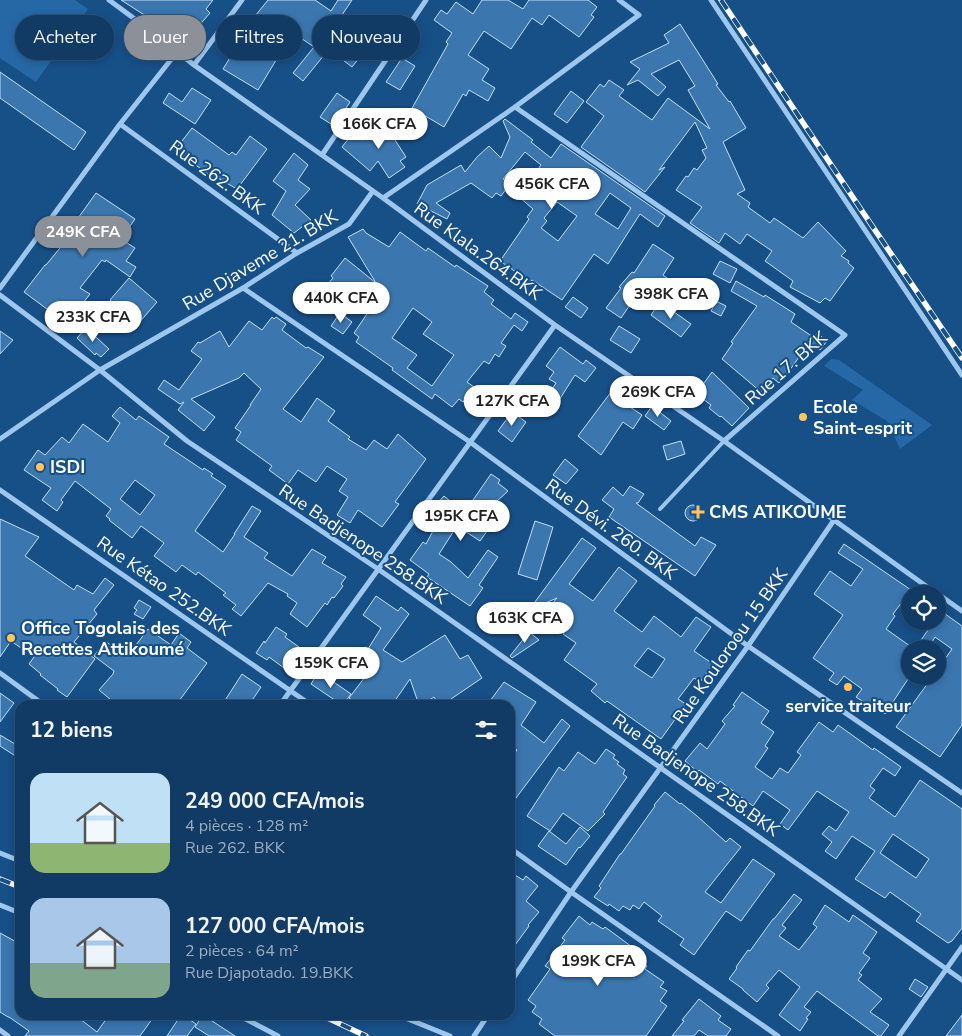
<!DOCTYPE html>
<html lang="fr">
<meta charset="utf-8">
<style>
body{margin:0;font-family:"Nunito Sans",sans-serif;background:#1a426b;color:#f1f3f6;height:100vh;display:flex;flex-direction:column;font-size:19px;white-space:nowrap}
*{box-sizing:border-box;margin:0}
p{font-size:16px;color:#9cadbf}
.icon{flex:none;width:28px;height:28px;fill:none;stroke:currentColor;stroke-width:2;stroke-linecap:round;stroke-linejoin:round}
.map{position:relative;flex:1;overflow:hidden}
.panel{position:absolute;left:15px;top:700px;width:500px;height:320px;display:flex;flex-direction:column;background:#113b65;border-radius:15px;box-shadow:0 2px 8px #0003,0 0 0 1px #305579}
.panel>*{flex:none}
.banner{position:absolute;left:15px;top:15px;width:500px;height:45px;display:flex;gap:10px}
.fabs{position:absolute;left:901px;top:585px;display:grid;gap:10px}
.fabs a{display:grid;place-items:center;width:45px;height:45px;border-radius:50%;background:#113b65;box-shadow:0 2px 8px #0003,0 0 0 1px #305579;font-size:25px}
.price{position:absolute;translate:-50% -42px;padding:0 11px;border-radius:18px;background:#fff;color:#222;font-size:16px;line-height:32px;filter:drop-shadow(0 1px 2px #0008)}
.price::after{content:'';position:absolute;left:50%;top:30px;width:15px;height:11px;margin-left:-8px;background:inherit;clip-path:polygon(0 0,100% 0,50% 100%)}
.price.selected{background:#8c9099;color:#fff}
ul{padding:0;list-style:none}
li{display:flex;align-items:center;gap:15px;height:125px;padding:0 15px}
li span{display:grid;place-items:center;flex:none;width:140px;height:100px;border-radius:15px;color:#555}
li>.icon{margin-inline-start:auto}
span .icon{width:60px;height:60px;fill:#fffc;stroke-width:1}
li b{font-size:21px}
h2{display:flex;justify-content:space-between;align-items:center;height:60px;padding:0 15px;font-size:21px}
.tag{padding:0 18px;border-radius:22px;background:#113b65;box-shadow:0 2px 8px #0003,0 0 0 1px #305579;font-size:18px;line-height:45px}
.tag.selected{background:#8c9099;color:#fff}
.map>svg:first-child{display:block}
.green{fill:#2667a5}
.building{fill:#3b76af;stroke:#c3e0fa;fill-rule:evenodd}
.lines{fill:none;stroke-linecap:round;stroke-linejoin:round}
.lane{stroke:#9dc7ee;stroke-width:4}
.street{stroke:#9dc7ee;stroke-width:5}
.rail-casing{stroke:#fff;stroke-width:5.5}
.rail{stroke:#174f87;stroke-width:4;stroke-dasharray:11;stroke-linecap:butt}
.poi-dot{fill:#ffc45a;stroke:#174f87;stroke-width:2}
.labels{text-anchor:middle;dominant-baseline:central;stroke-width:4;stroke-linejoin:round;paint-order:stroke}
.street-label{font-size:18px;fill:#fff;stroke:#174f87}
.poi-label{font-size:18px;font-weight:bold;fill:#fff;stroke:#174f87;text-anchor:start}
</style>
<div class="map">
<svg width="962" height="1036" viewBox="0 0 962 1036">
<rect width="100%" height="100%" fill="#174f87"/>
<path class="green" d="M0,0H75L88,9L36,82L0,58Z
M831,359L839,360L932,425L900,449L887,421L852,400L863,390L824,366Z"/>
<path class="building" d="M121,0H213L206,9L210,13L196,29L201,33L196,38L200,42L193,51L160,25Z
M268,0H315L331,11L338,0H352L336,24L367,48L352,67L331,51L328,56L325,54L303,81L293,73L314,47L286,28L271,46L281,52L258,90L223,69L249,27L247,26Z
M482,0H508L523,9L529,0H588L597,7L591,15L594,17L579,37L549,15L542,25L532,18L511,49L484,31L468,55L489,69L482,80L495,88L488,101L469,90L466,96L463,94L444,127L422,114L421,116L411,110L448,44L446,42L452,33L434,20L441,10L447,14L456,2L473,14Z
M680,24L718,84L716,85L729,102L730,101L746,128L723,142L745,190L737,194L750,203L748,207L770,223L774,218L803,238L818,222L846,251L841,256L849,261L848,263L854,268L830,301L825,298L820,303L790,287L793,281L765,261L772,251L747,234L740,244L725,233L719,243L690,223L702,207L676,190L686,176L688,177L694,168L697,170L706,158L702,150L707,148L695,122L659,170L665,167L645,192L581,147L604,116L586,102L600,84L604,87L609,80L624,90L619,96L652,120L668,98L710,129L688,90L695,86L679,60L651,74L666,87L658,96L638,80L627,85L640,69L630,62L669,43L664,35Z
M402,58L415,66L400,90L386,82Z
M0,72L86,132L74,150L0,98Z
M192,88L211,100L195,124L163,103L169,93L182,102Z
M571,91L584,101L567,123L554,114Z
M337,93L350,102L334,126L320,117Z
M505,119L533,140L531,142L551,158L561,144L665,216L658,227L640,214L608,264L594,254L562,300L532,280L530,282L500,261L529,219L527,217L533,209L518,196L541,165L525,152L503,179L510,184L501,196L496,193L492,198L471,183L436,203L450,213L447,219L417,204L427,185L461,165L465,172L477,157L489,146L501,158L510,137L503,121ZM610,193L631,208L618,229L595,214ZM557,202L577,216L558,241L541,228L547,221L544,218Z
M400,122L405,137L395,140L406,157L400,161L405,167L389,178L378,161L370,171L342,147L353,133L362,140L385,132L384,127Z
M192,128L229,155L232,152L236,155L250,136L267,149L237,189L209,173L208,174L175,150Z
M294,153L308,165L298,180L310,189L295,205L311,220L294,233L272,215L286,191L273,181Z
M96,193L135,219L121,239L135,248L126,261L136,267L130,277L106,260L105,262L102,260L80,288L90,294L67,324L24,292L45,265H46L69,237L66,235Z
M363,229L366,233L389,247L400,232L426,251L428,248L455,267L456,265L488,286L484,292L494,300L491,304L511,319L515,313L528,322L522,331L514,325L501,343L506,346L499,357L495,354L489,364L484,361L467,382L474,387L463,402L459,399L452,407L435,394L432,399L392,370L393,368L356,342L359,337L354,333L371,308L350,293L344,301L326,286L333,278L331,276L345,258L376,283L348,237ZM413,308L432,322L423,334L454,355L432,386L407,368L417,355L392,338Z
M653,244L674,258L663,275L679,287L666,304L642,287L621,318L606,308L621,288L619,287L632,272L634,273Z
M720,261L737,269L730,283L713,274Z
M129,278L157,302L138,324L110,300Z
M736,281L764,297L765,295L795,314L791,322L813,337L792,367L779,383L773,378L761,392L722,359L733,343L731,342L757,306L731,291Z
M573,297L588,308L581,318L565,307Z
M716,301L726,306L721,316L711,311Z
M660,302L691,324L681,337L651,315Z
M340,313L352,322L343,334L331,326Z
M272,317L274,319L276,317L286,324L282,330L306,348L308,347L324,357L283,409L301,422L317,398L335,411L328,421L350,437L348,439L366,450L374,440L387,449L398,434L426,459L395,502L399,504L382,527L358,510L350,523L337,515L348,497L339,491L347,479L327,466L316,482L298,470L288,484L269,470L272,466L236,440L241,432L235,428L251,405H250L261,389L244,373L239,378L191,399L215,417L204,431L178,410L184,402L180,404L158,389L164,380L179,390L202,359L191,351L198,342L200,343L220,331L229,347L249,321L262,330Z
M619,326L640,339L631,353L610,340Z
M86,328L109,349L101,357L96,353L95,355L77,338Z
M0,331L13,340L0,354Z
M817,333L827,341L820,350L810,342Z
M560,347L583,364L586,360L596,368L585,382L575,375L554,408L544,402L556,383L549,379L554,372L546,366Z
M712,372L749,408L732,426L721,416L720,417L709,408L711,405L696,394Z
M627,382L637,387L627,405L642,415L633,429L623,422L601,455L578,436L614,388L621,393Z
M652,406L671,421L664,430L645,416Z
M120,407L136,420L139,416L169,437L164,444L203,470L204,468L213,474L211,476L226,486L195,531L223,552L235,534H234L252,506L261,511L244,537L268,553L264,558L292,576L312,549L326,557L322,563L346,577L341,584L343,586L334,598L332,597L327,605L325,603L307,627L290,614L297,603L287,596L288,594L268,583L241,616L232,609L236,605L223,595L226,593L198,572L196,575L182,565L176,572L154,556L164,543L141,526L132,538L109,520L110,519L106,516L111,509L75,481L61,500L63,502L57,511L42,500L51,488L24,470L38,450L45,455L62,437L69,443L83,424L108,442L120,423L112,416ZM135,480L155,495L140,515L120,499Z
M512,412L526,422L512,442L498,431Z
M681,441L685,454L667,460L663,446Z
M565,459L578,470L566,484L553,475Z
M491,474L500,480L498,483L508,491L496,502L500,505L486,524L490,527L480,541L457,526L439,554L451,562L468,578L488,550L498,557L479,585L483,588L470,606L427,577L429,574L410,560L423,542L426,544L442,514L434,507L444,496L464,513Z
M630,486L644,494L638,503H636L695,546L701,537L716,545L695,576L609,517L614,509L602,500L613,487L623,496Z
M685 513a8 8 0 1 1 16 0a8 8 0 1 1-16 0Z
M0,519L39,537L25,556L74,590L77,585L93,594L105,578L114,585L94,610L97,614L74,642L95,659L67,697L57,690L58,689L40,675L41,674L29,664L34,657L11,641L0,657Z
M535,521L553,527L537,580L518,574Z
M582,538L596,548L569,584L593,601L619,567L637,581L614,611L642,632L654,616L681,637L696,617L711,627L694,651L713,664L700,682L694,678L678,699L686,704L661,739L607,701L605,703L591,691L597,684L564,660L576,643L563,634L573,619L551,605L557,598L529,610ZM648,648L665,659L652,678L634,666Z
M844,544L911,590L893,614L895,616L886,629L910,646V676L885,714L872,704L871,707L856,697L862,689L844,676L837,685L829,680L834,673L813,658L843,615L814,594L830,571L851,586L863,569L838,553Z
M376,596L398,611L401,607L409,614L383,650L402,662L445,635L460,659L468,655L482,678L451,699L455,705H439L434,697L422,705H419L410,679L392,705H359L349,698L374,665L360,655L365,647L368,649L381,628L363,615Z
M139,600L151,607L143,619L134,614L137,610L134,608Z
M504,611L513,619L502,633L486,621L493,613L495,615Z
M941,611L962,626V725L940,757L896,727L933,676H938V669L952,649L935,637L928,649H915L934,621H938V616Z
M276,627L287,634L285,637L299,647L284,668L269,657L267,660L256,653L264,641L265,643Z
M148,629L171,645L179,633L191,642L187,648L207,663L176,705H117L99,690L113,674L114,671L94,656L105,641L127,657Z
M529,632L539,640L512,658L510,656Z
M242,674L261,687L249,705H222Z
M317,674L323,679L325,676L351,694L343,705H342L311,684Z
M504,682L536,702L521,725L544,743L562,719L570,726L510,806V760L517,750L510,745V705H487Z
M742,692L769,711L761,723L774,732L765,746L768,748L755,767L772,779L780,768L788,773L801,755L797,752L819,722L833,732L838,725L873,750L874,748L901,767L895,776L883,768L870,786L875,790L869,798L895,817L920,780L962,809V928L952,941L948,943L916,921L921,914L890,892L885,898L855,879L875,851L852,836L836,859L825,851L832,842L822,834L829,826L836,831L849,812L817,791L788,830L780,824L790,810L763,791L753,806L720,781L718,784L699,770L698,772L685,761L700,743L707,749L725,724L722,721L735,706L733,705ZM893,834L929,859L916,878L880,853Z
M0,693L14,703L0,722Z
M0,735L20,747V759L0,746Z
M606,749L615,755L613,758L619,762L617,764L625,770L623,774L627,777L603,812L605,814L588,831L563,813L550,831L527,816L559,767L564,771L578,752L595,764Z
M665,792L680,804L681,803L697,816L726,842L730,838L741,847L705,892L721,903L753,859L775,874L741,921L726,911L694,955L680,945L684,939L658,921L662,916L644,902L639,909L633,905L630,910L623,906L619,911L609,904L608,906L594,897L601,888L599,886L620,854H621L655,806L654,805Z
M580,827L590,836L580,848L579,847L566,865L538,846L549,831L566,844Z
M510,872L523,880L526,876L538,886L526,901L539,912L528,925L529,926L510,952Z
M794,894L802,900L782,925L786,928L779,936L799,950L817,927L813,924L825,905L849,922L853,915L877,932L863,953L870,958L859,973L862,975L858,980L882,999L870,1012L889,1025L881,1036H878L817,991L804,1007L811,1012L806,1018L808,1019L800,1031L779,1015L800,987L779,970L766,985L769,988L757,1002L743,990V989L729,979L737,968L736,967L748,950L750,951L773,919H774Z
M579,916L590,925L592,922L603,929L605,927L643,955L639,960L647,966L645,969L664,982L660,987L667,991L660,1001L667,1006L646,1036H555L539,1024L542,1019L532,1012L536,1006L528,1000L550,969L545,966L565,940L562,938Z
M0,933L20,944V1015H75L97,1032L109,1015H125L134,1020L138,1015H155L140,1036H25L29,1031L9,1017H8L0,1012Z
M915,979L928,987L921,997L909,989Z
M699,999L721,1016L718,1020L731,1029L726,1036H708L699,1030L694,1036H672L684,1021L682,1020Z
M181,1015H183L196,1024L187,1036H167Z
M203,1015L235,1036H209L195,1027Z
M962,1015V1036H946Z"/>
<g class="lines">
<path class="lane" d="M660,509L724,441"/>
<path class="street" d="M109,0L151,31L194,65L383,198L555,325L724,441L937,594
M711,0L962,375
M194,65L242,0
M515,107L845,335L724,441
M120,124L297,253
M322,155L426,0
M383,198L515,107L639,15L619,0
M0,288L120,124L177,52
M243,288L470,442L748,646L962,793
M0,295L100,370L187,441L378,569L962,980
M0,439L100,370L243,288L297,253L349,224L373,191
M0,490L311,705
M938,594L962,611
M0,673L44,705
M280,705L555,325
M510,848L571,892L778,1036
M0,853L20,861
M0,905L20,913
M510,983L571,892L748,646L834,520
M238,1015L278,1036
M398,1015L450,1036
M0,1030L8,1036
M474,1036L488,1015
M899,1036L962,947"/>
<g class="rail-casing">
<path id="rail" d="M721,0L862,211L962,358
M0,879L20,887
M321,1015L366,1036"/>
</g>
<use href="#rail" class="rail"/>
</g>
<g class="poi-dot">
<circle cx="803" cy="417" r="5"/>
<circle cx="40" cy="467" r="5"/>
<path d="M695.5 504.5h5v5h5v5h-5v5h-5v-5h-5v-5h5z"/>
<circle cx="11" cy="638" r="5"/>
<circle cx="848" cy="687" r="5"/>
</g>
<g class="labels">
<g class="street-label">
<text transform="translate(217 177) rotate(36)">Rue 262. BKK</text>
<text transform="translate(478 251) rotate(36)">Rue Klala.264.BKK</text>
<text transform="translate(260 260) rotate(-31)">Rue Djaveme 21. BKK</text>
<text transform="translate(786 368) rotate(-41)">Rue 17. BKK</text>
<text transform="translate(611 529) rotate(36)">Rue Dévi. 260. BKK</text>
<text transform="translate(363 544) rotate(34)">Rue Badjenope 258.BKK</text>
<text transform="translate(164 586) rotate(35)">Rue Kétao 252.BKK</text>
<text transform="translate(730 646) rotate(-55)">Rue Kouloroou 15 BKK</text>
<text transform="translate(696 775) rotate(35)">Rue Badjenope 258.BKK</text>
</g>
<g class="poi-label">
<text x="813" y="407">Ecole<tspan x="813" dy="21">Saint-esprit</tspan></text>
<text x="50" y="467">ISDI</text>
<text x="709" y="512">CMS ATIKOUME</text>
<text x="21" y="628">Office Togolais des<tspan x="21" dy="21">Recettes Attikoumé</tspan></text>
<text x="848" y="706" text-anchor="middle">service traiteur</text>
</g>
</g>
</svg>
<div class="fabs">
<a><svg class="icon" aria-label="locate" viewBox="0 0 24 24"><circle cx="12" cy="12" r="6"/><path d="M12 2v4M12 18v4M2 12h4M18 12h4"/></svg></a>
<a><svg class="icon" aria-label="layers" viewBox="0 0 24 24"><path d="M12 4l9 5-9 5-9-5zM3 14l9 5 9-5"/></svg></a>
</div>
<b class="price" style="left:379px;top:150px">166K CFA</b>
<b class="price" style="left:552px;top:210px">456K CFA</b>
<b class="price selected" style="left:83px;top:258px">249K CFA</b>
<b class="price" style="left:671px;top:320px">398K CFA</b>
<b class="price" style="left:341px;top:324px">440K CFA</b>
<b class="price" style="left:93px;top:343px">233K CFA</b>
<b class="price" style="left:658px;top:418px">269K CFA</b>
<b class="price" style="left:512px;top:427px">127K CFA</b>
<b class="price" style="left:461px;top:542px">195K CFA</b>
<b class="price" style="left:525px;top:644px">163K CFA</b>
<b class="price" style="left:331px;top:689px">159K CFA</b>
<b class="price" style="left:598px;top:987px">199K CFA</b>
<div class="banner">
<a class="tag">Acheter</a>
<a class="tag selected">Louer</a>
<a class="tag">Filtres</a>
<a class="tag">Nouveau</a>
</div>
<section class="panel">
<h2>12 biens<svg class="icon" aria-label="filters" viewBox="0 0 24 24"><path d="M4 7h16M4 17h16"/><circle cx="9" cy="7" r="2"/><circle cx="15" cy="17" r="2"/></svg></h2>
<ul>
<li><span style="background:linear-gradient(#bfe0f5 70%,#8fb573 0)"><svg class="icon" aria-label="home" viewBox="0 0 24 24"><path d="M3 11l9-7 9 7M6 9v11h12V9"/></svg></span><div><b>249 000 CFA/mois</b><p>4 pièces · 128 m²</p><p>Rue 262. BKK</p></div></li>
<li><span style="background:linear-gradient(#a9c7e8 65%,#7fa58c 0)"><svg class="icon" aria-label="home" viewBox="0 0 24 24"><path d="M3 11l9-7 9 7M6 9v11h12V9"/></svg></span><div><b>127 000 CFA/mois</b><p>2 pièces · 64 m²</p><p>Rue Djapotado. 19.BKK</p></div></li>
</ul>
</section>
</div>
